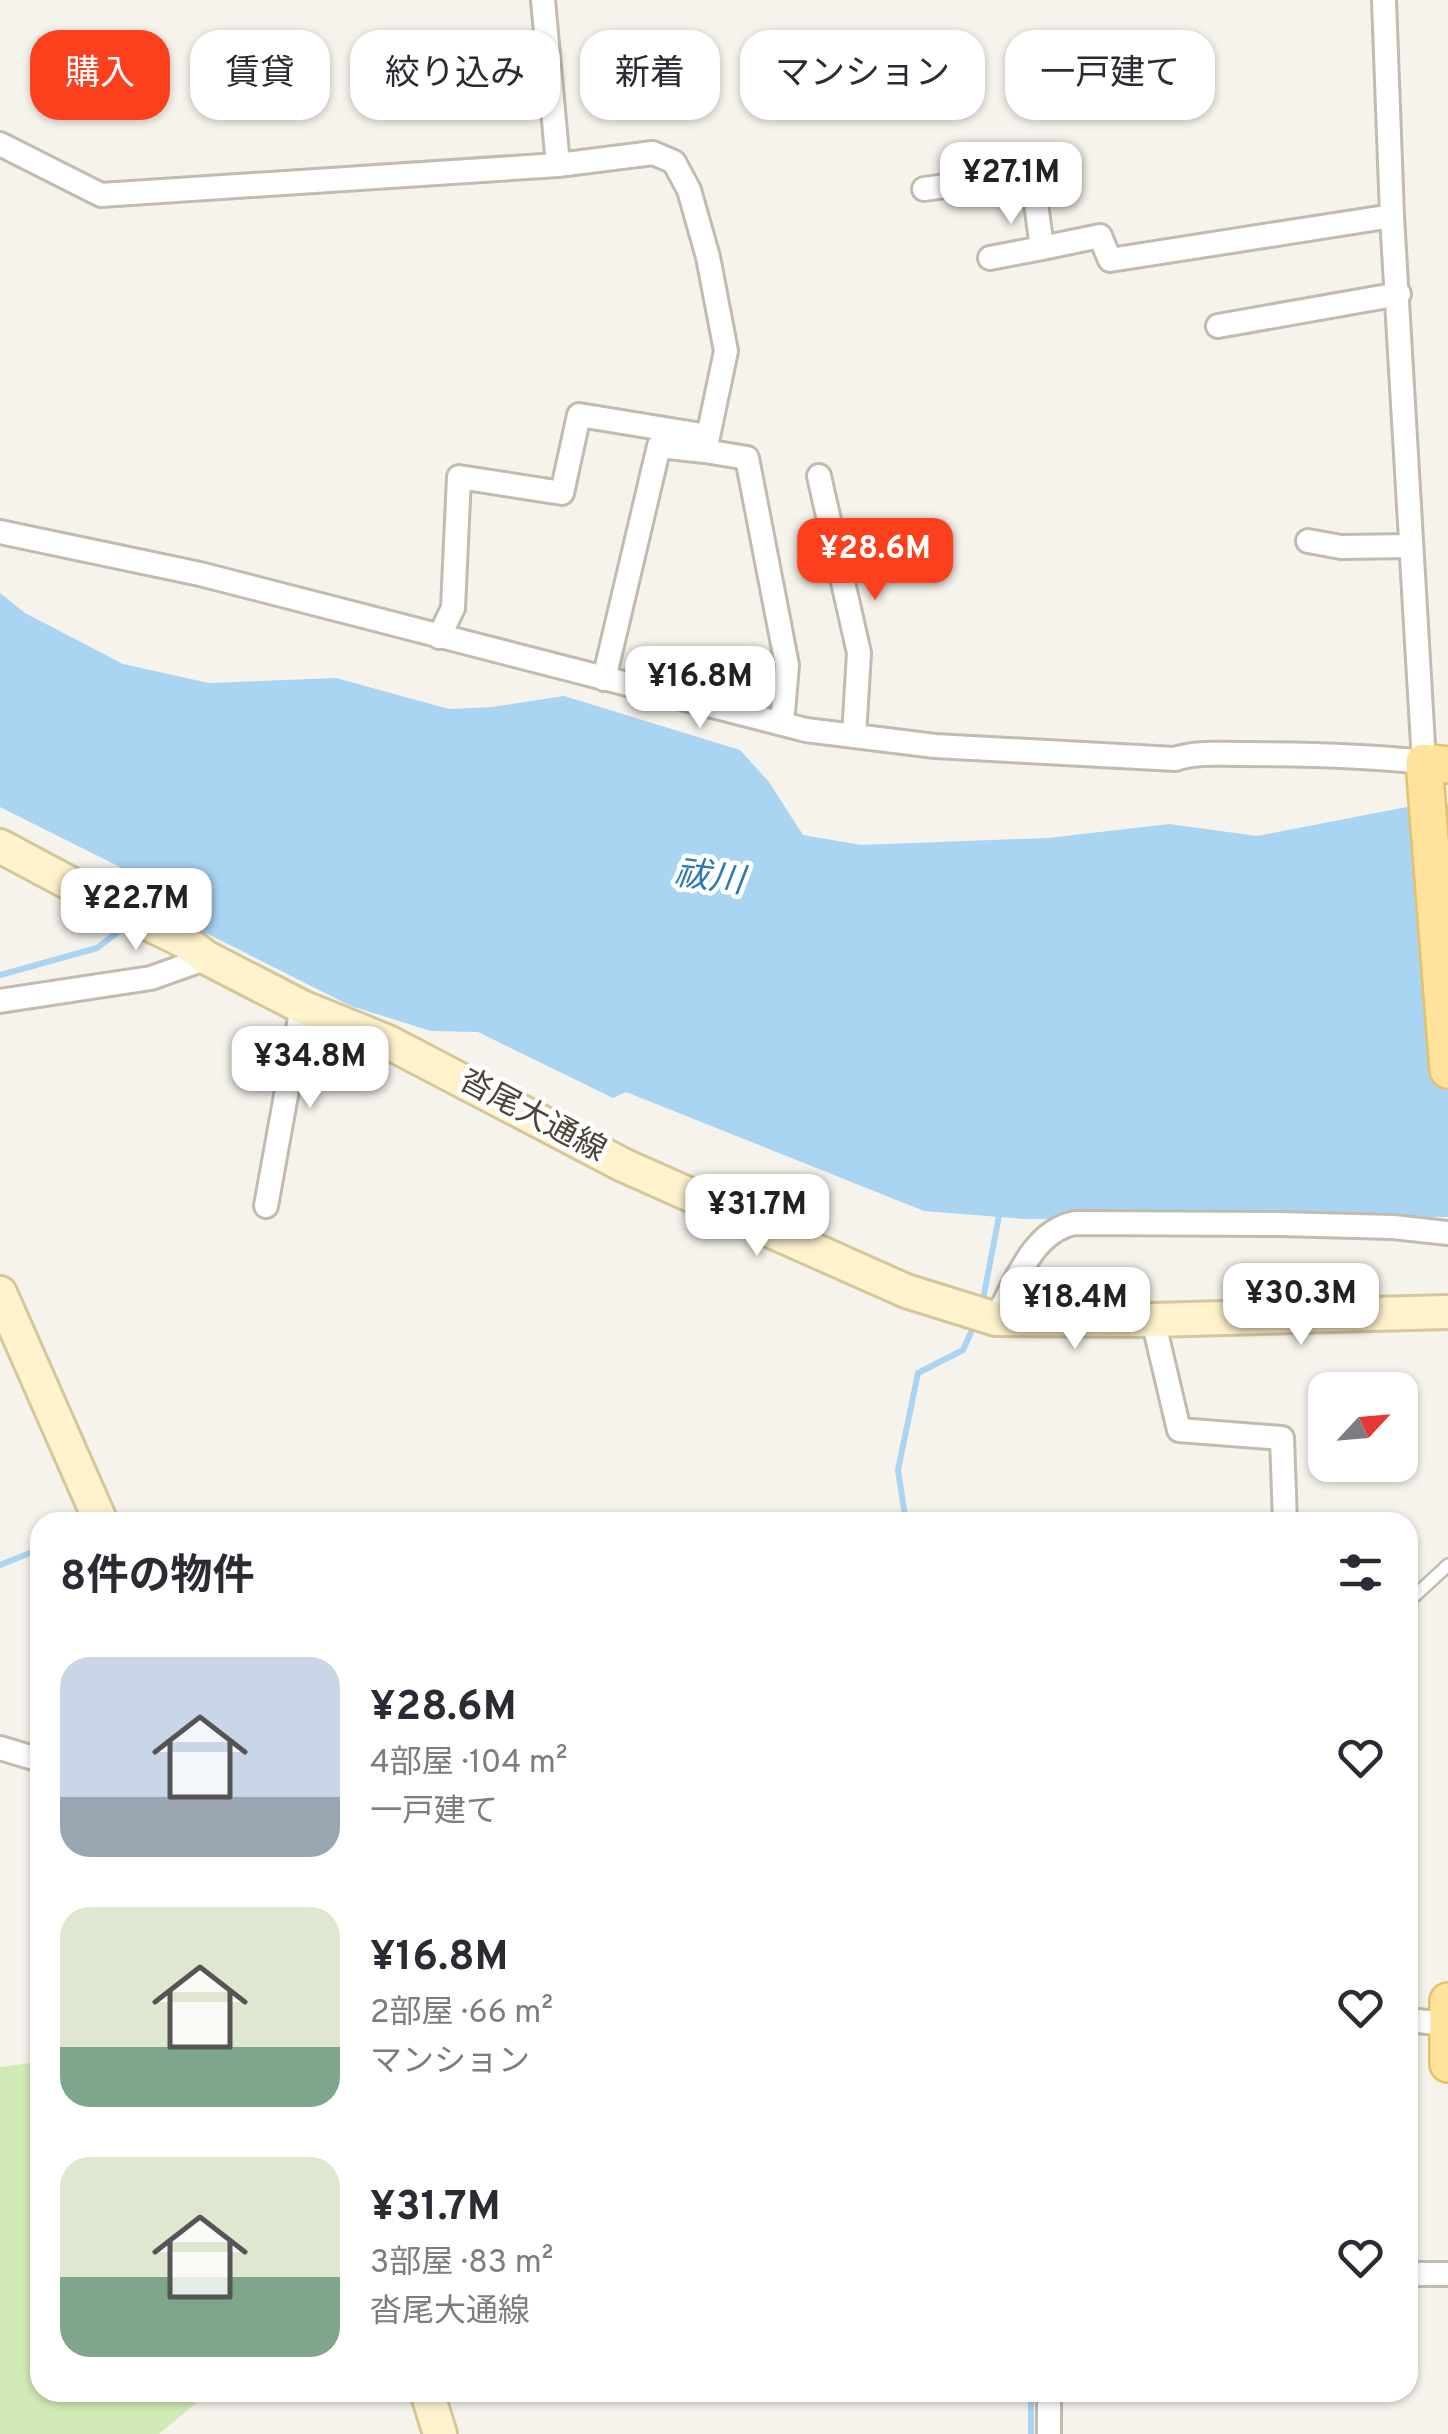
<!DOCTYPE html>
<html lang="ja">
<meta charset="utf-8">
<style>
body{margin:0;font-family:Overpass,"Noto Sans JP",sans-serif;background:#f7f7f7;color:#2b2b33;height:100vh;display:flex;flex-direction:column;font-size:38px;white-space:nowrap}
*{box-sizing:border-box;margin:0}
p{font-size:32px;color:#7c7c81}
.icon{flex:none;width:55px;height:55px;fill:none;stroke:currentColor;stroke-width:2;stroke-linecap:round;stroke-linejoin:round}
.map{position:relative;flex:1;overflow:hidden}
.details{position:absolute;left:30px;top:1512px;width:1388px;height:890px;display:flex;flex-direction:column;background:#fff;border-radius:30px;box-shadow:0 2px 8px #0004}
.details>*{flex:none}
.top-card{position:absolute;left:30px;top:30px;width:1390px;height:90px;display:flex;gap:20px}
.needle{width:65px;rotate:64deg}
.controls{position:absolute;left:1308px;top:1372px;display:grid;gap:20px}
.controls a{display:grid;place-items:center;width:110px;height:110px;border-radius:20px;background:#fff;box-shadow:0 2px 8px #0004;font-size:50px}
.price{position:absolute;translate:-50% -85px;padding:0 22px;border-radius:20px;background:#fff;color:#222;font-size:32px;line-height:65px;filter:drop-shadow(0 2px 5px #0008)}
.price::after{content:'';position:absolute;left:50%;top:60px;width:30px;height:22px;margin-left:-15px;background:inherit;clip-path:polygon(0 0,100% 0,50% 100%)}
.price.active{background:#fc3f1d;color:#fff}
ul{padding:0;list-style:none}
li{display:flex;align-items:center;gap:30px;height:250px;padding:0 30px}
li span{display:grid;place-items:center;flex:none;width:280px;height:200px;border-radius:30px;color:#555}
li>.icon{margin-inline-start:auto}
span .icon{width:120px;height:120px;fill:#fffc;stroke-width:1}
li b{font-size:42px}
h2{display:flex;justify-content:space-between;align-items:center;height:120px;padding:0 30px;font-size:42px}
.tag{padding:0 35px;border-radius:30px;background:#fff;box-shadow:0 2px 8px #0004;font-size:35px;line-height:90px}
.tag.active{background:#fc3f1d;color:#fff}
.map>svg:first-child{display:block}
.green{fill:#d2eab5}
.water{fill:#a9d4f2}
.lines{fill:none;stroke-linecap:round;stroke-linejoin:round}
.stream{stroke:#a9d4f2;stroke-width:6}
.lane-casing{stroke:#c2bbae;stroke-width:16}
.street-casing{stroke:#c2bbae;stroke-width:28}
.secondary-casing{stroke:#d6c79b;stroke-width:38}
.primary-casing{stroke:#e6c16a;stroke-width:40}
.lane{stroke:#fff;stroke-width:11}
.street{stroke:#fff;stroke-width:22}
.secondary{stroke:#fff3cd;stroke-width:32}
.primary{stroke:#ffe39c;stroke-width:35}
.labels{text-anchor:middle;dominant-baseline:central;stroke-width:9;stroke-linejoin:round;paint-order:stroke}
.street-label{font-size:32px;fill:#4b4439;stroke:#fff}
.water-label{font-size:35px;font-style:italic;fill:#2e7ab2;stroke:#fff}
</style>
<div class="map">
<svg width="1448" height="2434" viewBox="0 0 1448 2434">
<rect width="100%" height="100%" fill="#f6f3ec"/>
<path class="green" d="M31,2063L40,2065V2392L213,2393L202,2398L159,2434H0V2067Z"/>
<path class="water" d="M0,593L25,613L123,664L209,683L336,678L449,709L492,707L564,696L740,750L769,782L803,835L861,845L1048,838L1169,824L1257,836L1417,805L1448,804V1217L1023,1219L924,1211L626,1092L613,1098L478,1032L431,1031L351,1006L140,900L142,878L0,807Z"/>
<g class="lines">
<path class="stream" d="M0,975L97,948L127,925
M982,1305L999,1216L993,1212
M906,1522L898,1470L918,1373L963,1350L976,1321
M0,1565L40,1549
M1031,2434V2392"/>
<g class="lane-casing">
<path id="lane" d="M1408,1602L1448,1565"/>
</g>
<g class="street-casing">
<path id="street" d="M543,0L558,165
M0,144L101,195L558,165L653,153L674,162L689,190L708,257L726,351L705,451L659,446L604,679
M924,189L1032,174L1042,248L1100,236L1110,260L1392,216
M990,258L1042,248
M1218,326L1399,294
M705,451L747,458L787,665L782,724
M819,476L859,653L854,736
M0,532L200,574L806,730L935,746L1175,759C1195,752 1216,754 1237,754C1299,754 1362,755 1424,762L1392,216L1384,0
M834,541L912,532
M1308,541L1341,547L1411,546
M439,637L453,608L459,477L562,493L579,415L708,436
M0,1001L151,978L207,958
M266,1206L302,1007
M996,1319C1015,1284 1032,1231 1075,1223L1279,1224L1393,1227L1448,1233
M1153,1320L1179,1430L1282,1438L1285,1522
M0,1748L40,1760
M1408,2020L1446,2024
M1408,2270L1415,2274H1448
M1049,2434V2392"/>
</g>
<g class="secondary-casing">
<path id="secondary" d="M0,846L116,908L184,941L207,958L302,1007L388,1042L623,1165L906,1291L996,1319L1153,1320L1448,1312
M0,1293L101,1522
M427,2392L440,2434"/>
</g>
<g class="primary-casing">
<path id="primary" d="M1448,765L1424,762L1448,1070
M1448,2001V2064"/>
</g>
<use href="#lane" class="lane"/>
<use href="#street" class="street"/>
<use href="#secondary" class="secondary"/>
<use href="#primary" class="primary"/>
</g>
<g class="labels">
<g class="street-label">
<text transform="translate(532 1117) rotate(28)">沓尾大通線</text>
</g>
<g class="water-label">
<text transform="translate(709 879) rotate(7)">祓川</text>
</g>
</g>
</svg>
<div class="controls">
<a><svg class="needle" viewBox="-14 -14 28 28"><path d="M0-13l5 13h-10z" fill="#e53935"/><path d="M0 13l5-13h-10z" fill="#7c7c81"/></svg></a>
</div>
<b class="price" style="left:1011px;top:227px">¥27.1M</b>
<b class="price active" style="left:875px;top:603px">¥28.6M</b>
<b class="price" style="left:700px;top:731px">¥16.8M</b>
<b class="price" style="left:136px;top:953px">¥22.7M</b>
<b class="price" style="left:310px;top:1111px">¥34.8M</b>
<b class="price" style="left:757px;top:1259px">¥31.7M</b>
<b class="price" style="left:1301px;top:1348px">¥30.3M</b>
<b class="price" style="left:1075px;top:1352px">¥18.4M</b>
<div class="top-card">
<a class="tag active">購入</a>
<a class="tag">賃貸</a>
<a class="tag">絞り込み</a>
<a class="tag">新着</a>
<a class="tag">マンション</a>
<a class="tag">一戸建て</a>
</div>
<section class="details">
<h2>8件の物件<svg class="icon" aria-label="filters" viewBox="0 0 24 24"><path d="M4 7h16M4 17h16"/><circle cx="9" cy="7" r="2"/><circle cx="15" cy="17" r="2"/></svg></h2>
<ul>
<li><span style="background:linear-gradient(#c9d6e8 70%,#9aa5b1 0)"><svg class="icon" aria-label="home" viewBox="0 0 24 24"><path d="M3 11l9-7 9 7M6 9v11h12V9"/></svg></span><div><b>¥28.6M</b><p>4部屋 · 104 m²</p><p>一戸建て</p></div><svg class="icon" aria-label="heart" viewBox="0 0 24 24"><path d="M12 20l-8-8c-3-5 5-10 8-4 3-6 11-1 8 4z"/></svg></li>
<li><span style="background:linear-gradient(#dfe7d0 70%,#7fa58c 0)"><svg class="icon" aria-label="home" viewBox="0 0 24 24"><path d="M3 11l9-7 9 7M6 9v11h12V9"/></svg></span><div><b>¥16.8M</b><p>2部屋 · 66 m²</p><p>マンション</p></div><svg class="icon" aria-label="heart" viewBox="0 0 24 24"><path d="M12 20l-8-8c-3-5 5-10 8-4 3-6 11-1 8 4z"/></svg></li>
<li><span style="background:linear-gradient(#dfe7d0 60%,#7fa58c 0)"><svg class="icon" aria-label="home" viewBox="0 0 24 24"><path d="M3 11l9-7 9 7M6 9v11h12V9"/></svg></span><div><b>¥31.7M</b><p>3部屋 · 83 m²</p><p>沓尾大通線</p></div><svg class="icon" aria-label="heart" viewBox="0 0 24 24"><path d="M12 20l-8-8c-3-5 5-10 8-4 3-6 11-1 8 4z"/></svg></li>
</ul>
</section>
</div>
